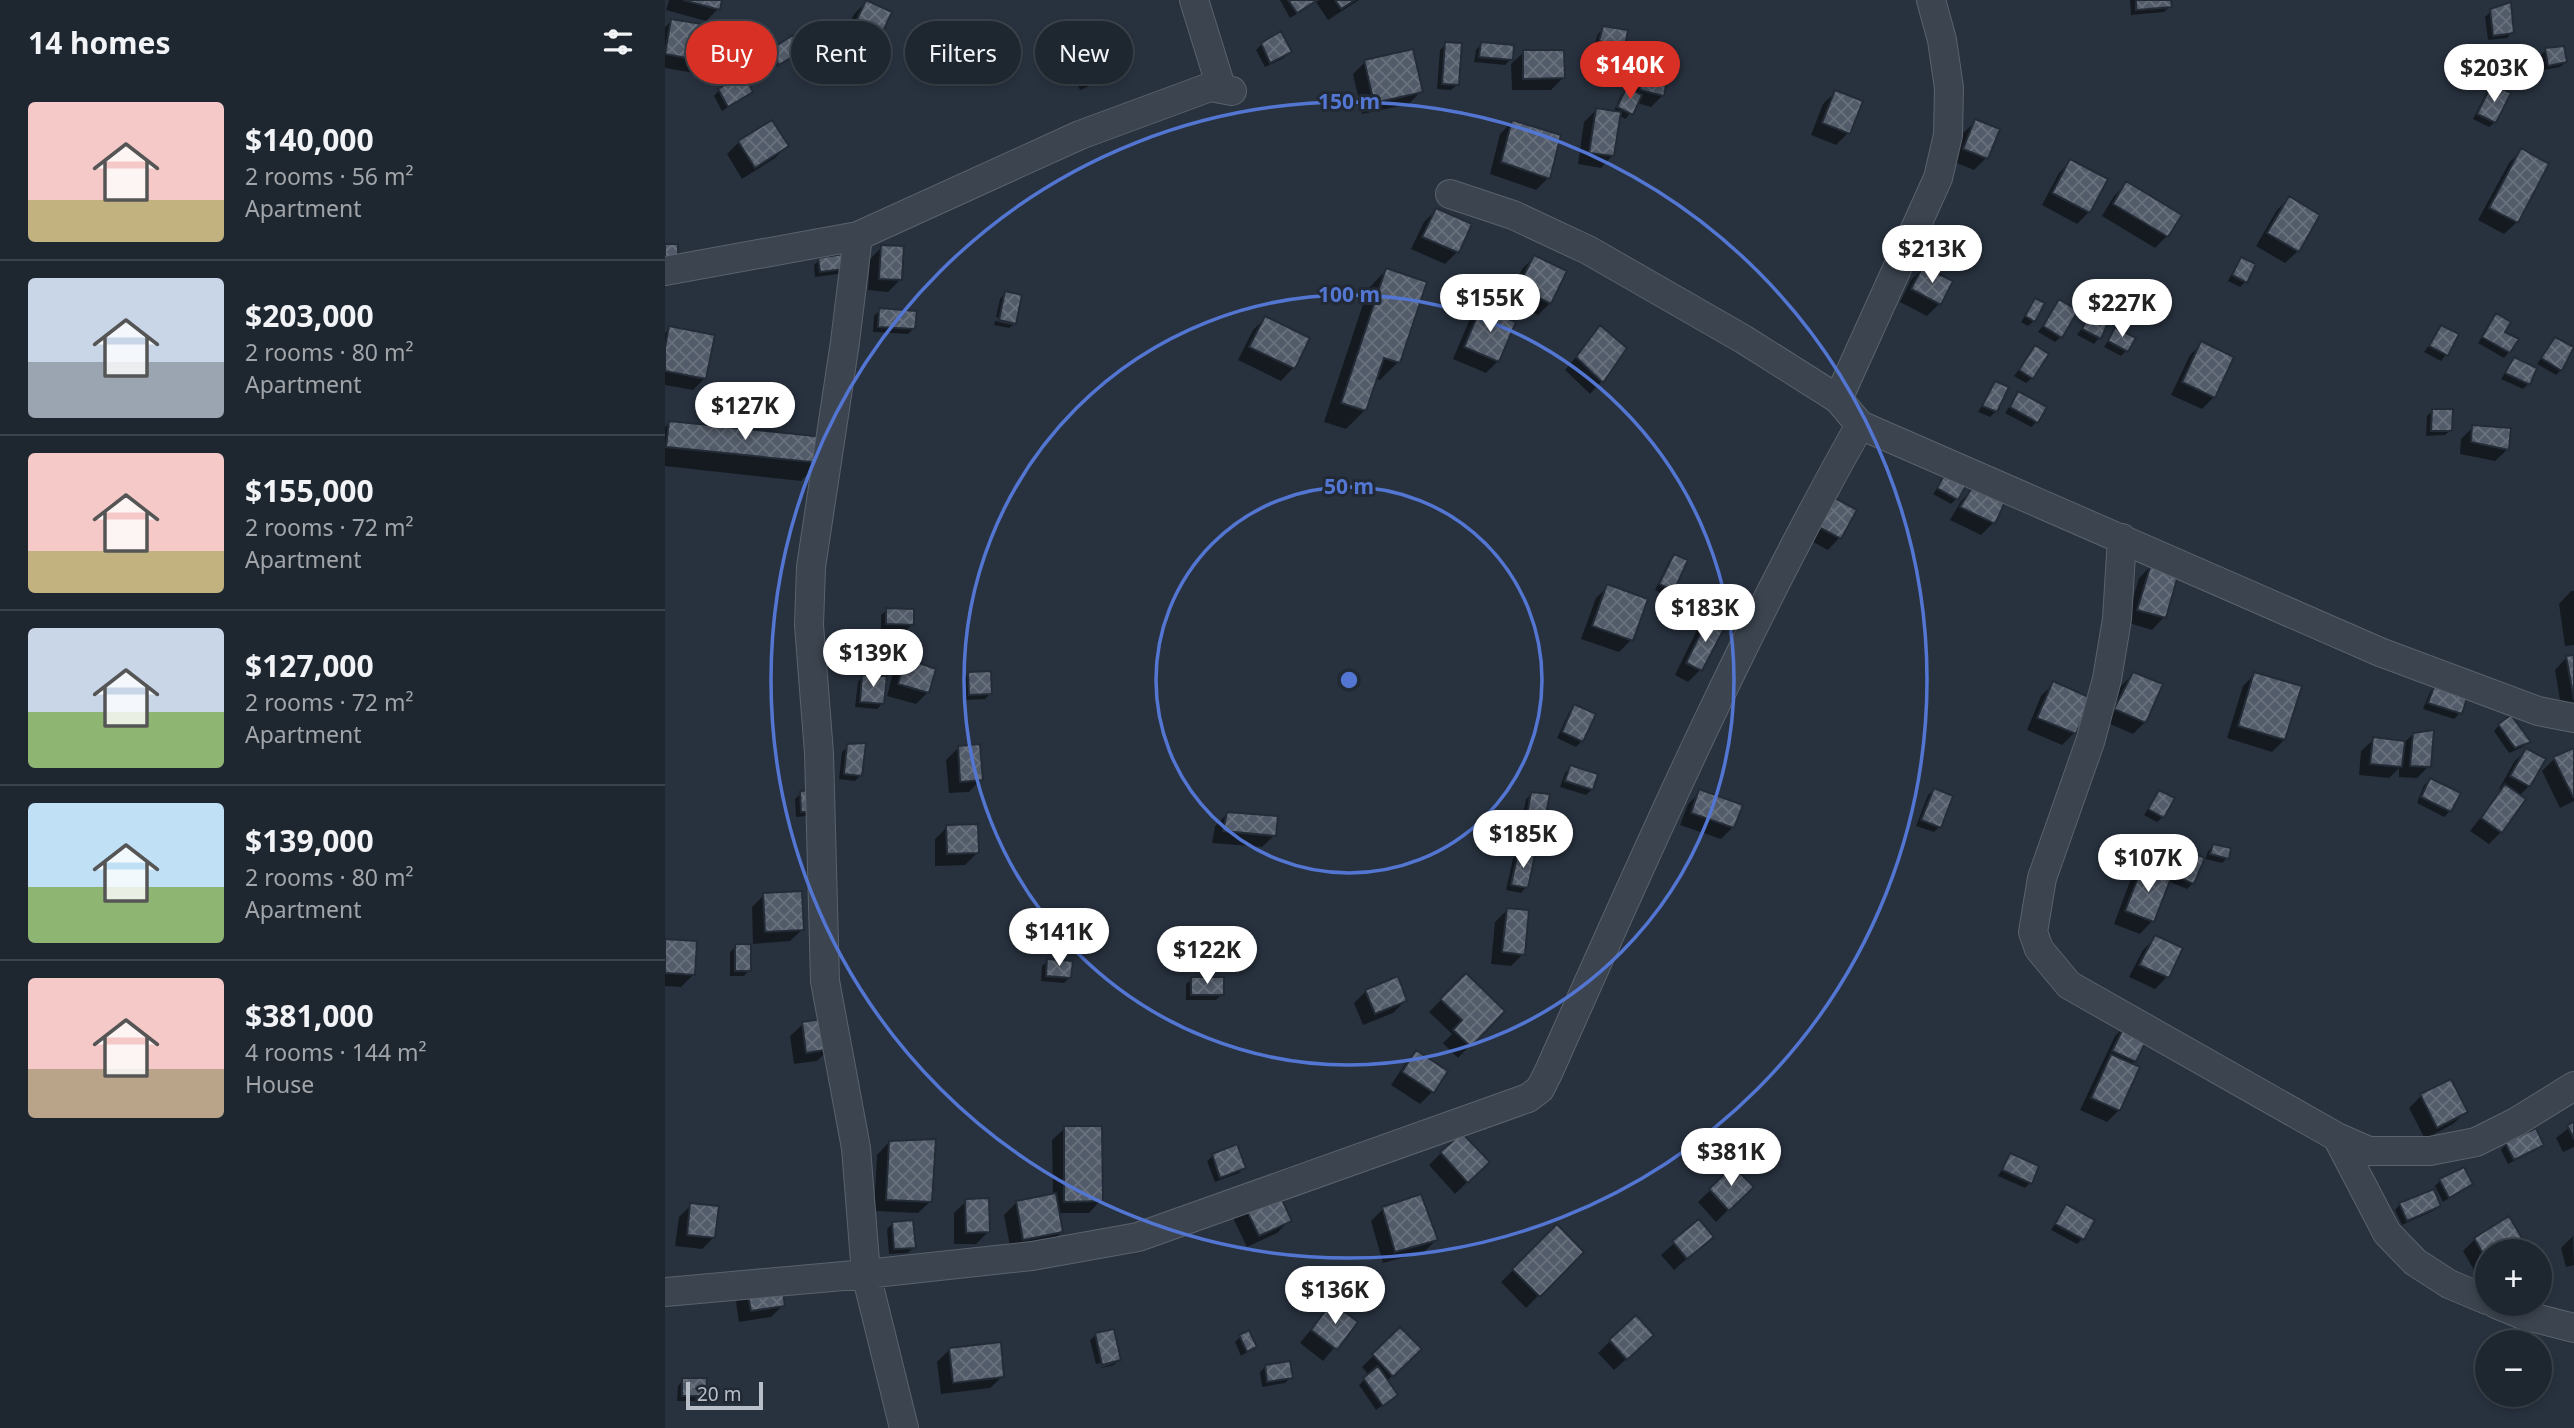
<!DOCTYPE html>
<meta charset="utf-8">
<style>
body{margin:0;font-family:"Noto Sans",sans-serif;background:#262e37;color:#f1f3f6;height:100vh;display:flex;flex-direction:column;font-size:26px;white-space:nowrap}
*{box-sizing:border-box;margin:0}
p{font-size:23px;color:#a1a5aa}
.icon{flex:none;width:38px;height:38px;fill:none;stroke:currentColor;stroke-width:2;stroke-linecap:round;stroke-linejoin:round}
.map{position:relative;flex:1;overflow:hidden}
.details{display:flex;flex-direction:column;background:#1e262f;width:665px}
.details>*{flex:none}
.top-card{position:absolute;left:21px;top:21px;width:665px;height:63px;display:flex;gap:14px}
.fabs{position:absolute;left:1810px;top:1239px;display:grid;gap:14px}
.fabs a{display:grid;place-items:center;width:77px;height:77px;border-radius:50%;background:#1e262f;box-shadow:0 4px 10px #0003,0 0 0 2px #3c434b;font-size:35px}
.scale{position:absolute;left:21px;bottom:18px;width:77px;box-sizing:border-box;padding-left:7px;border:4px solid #b9bfc9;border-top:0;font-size:19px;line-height:24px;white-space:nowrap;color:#b9bfc9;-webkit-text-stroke:5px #212934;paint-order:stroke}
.price{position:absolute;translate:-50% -60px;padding:0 16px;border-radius:24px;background:#fff;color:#222;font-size:23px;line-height:46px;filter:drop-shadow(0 2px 4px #0008)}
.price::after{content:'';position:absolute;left:50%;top:42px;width:21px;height:16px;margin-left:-10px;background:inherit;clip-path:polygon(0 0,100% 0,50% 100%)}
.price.active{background:#d93025;color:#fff}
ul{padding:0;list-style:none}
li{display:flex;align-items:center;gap:21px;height:175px;padding:0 28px}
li+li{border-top:2px solid #3c434b}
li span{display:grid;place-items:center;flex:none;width:196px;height:140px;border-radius:7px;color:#555}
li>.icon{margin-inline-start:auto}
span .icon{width:84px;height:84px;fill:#fffc;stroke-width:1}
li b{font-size:30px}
h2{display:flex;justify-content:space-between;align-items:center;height:84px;padding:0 28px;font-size:30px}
.pill{padding:0 24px;border-radius:32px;background:#1e262f;box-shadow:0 4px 10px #0003,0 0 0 2px #3c434b;font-size:24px;line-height:63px}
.pill.active{background:#d93025;color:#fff}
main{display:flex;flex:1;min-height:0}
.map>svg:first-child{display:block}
.shadow{fill:#0007}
.building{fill:url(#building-cross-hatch);stroke:#232b36;stroke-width:2}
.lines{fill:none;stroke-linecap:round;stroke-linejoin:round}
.street-casing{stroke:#5a626c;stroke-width:30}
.street{stroke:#3c444f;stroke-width:28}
.ring{fill:none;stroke:#5476d3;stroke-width:3.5}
.centre{fill:#5476d3;stroke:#212934;stroke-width:3.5}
.ring-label{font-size:21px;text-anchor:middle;font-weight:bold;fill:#5476d3;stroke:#212934;stroke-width:6;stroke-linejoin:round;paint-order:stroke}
</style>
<main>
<section class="details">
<h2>14 homes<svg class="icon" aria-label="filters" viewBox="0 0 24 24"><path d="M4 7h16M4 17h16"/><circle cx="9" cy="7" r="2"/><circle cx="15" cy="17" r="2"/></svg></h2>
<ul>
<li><span style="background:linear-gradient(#f6c9c9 70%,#c2b280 0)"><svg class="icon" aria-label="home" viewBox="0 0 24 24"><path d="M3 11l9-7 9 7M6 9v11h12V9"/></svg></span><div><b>$140,000</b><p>2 rooms · 56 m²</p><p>Apartment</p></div></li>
<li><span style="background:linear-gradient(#c9d6e8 60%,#9aa5b1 0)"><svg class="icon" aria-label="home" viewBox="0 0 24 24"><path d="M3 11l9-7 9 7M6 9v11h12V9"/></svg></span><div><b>$203,000</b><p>2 rooms · 80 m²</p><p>Apartment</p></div></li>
<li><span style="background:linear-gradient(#f6c9c9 70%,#c2b280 0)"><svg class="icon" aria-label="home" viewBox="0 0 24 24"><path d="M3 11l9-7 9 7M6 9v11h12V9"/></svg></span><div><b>$155,000</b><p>2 rooms · 72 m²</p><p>Apartment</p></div></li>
<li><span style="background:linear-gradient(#c9d6e8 60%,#8fb573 0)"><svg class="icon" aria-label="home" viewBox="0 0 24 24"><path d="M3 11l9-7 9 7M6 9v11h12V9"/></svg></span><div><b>$127,000</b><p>2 rooms · 72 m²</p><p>Apartment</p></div></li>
<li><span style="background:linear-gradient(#bfe0f5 60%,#8fb573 0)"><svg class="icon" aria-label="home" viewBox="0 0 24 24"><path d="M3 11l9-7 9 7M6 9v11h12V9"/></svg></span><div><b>$139,000</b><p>2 rooms · 80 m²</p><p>Apartment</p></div></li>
<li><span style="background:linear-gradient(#f6c9c9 65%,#b9a48a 0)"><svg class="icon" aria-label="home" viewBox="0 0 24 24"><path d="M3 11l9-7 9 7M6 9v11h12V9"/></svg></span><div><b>$381,000</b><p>4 rooms · 144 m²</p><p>House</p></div></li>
</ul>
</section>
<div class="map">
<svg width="1909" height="1428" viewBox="0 0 1909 1428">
<defs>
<pattern id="building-cross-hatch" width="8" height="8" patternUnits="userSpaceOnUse" patternTransform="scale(1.75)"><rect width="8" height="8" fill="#525b69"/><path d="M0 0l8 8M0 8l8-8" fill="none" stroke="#69717d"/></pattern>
</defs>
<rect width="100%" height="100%" fill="#28323f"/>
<path class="shadow" d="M4,0H55L53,9L41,21L1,10Z
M615,0H694L663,20L651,2L625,18Z
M1465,0H1504L1505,6L1499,12L1466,15Z
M201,2L208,50L196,62L172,52L189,14Z
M1826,11L1847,32L1842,38L1823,40L1820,17Z
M7,20L47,62L35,74L0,68V27Z
M939,28L959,46L953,51L929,46L933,34Z
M128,38L135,50L108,69L100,57Z
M413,44L460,64L448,76L415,90L401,57Z
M597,44L625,52L619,58L600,67L591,50Z
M781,44L792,85L786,90L772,89L775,50Z
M816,44L846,59L840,65L809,62L811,50Z
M1881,50L1901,62L1895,67L1878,70L1875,56Z
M859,52L898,78L886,90H847L846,64Z
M980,54L998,95L986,107L972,103L961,119L954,116L948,155L936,168L913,164L919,122L931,110L948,113L956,95L962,90L965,91L968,66Z
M700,62L756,91L744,104L697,114L688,74Z
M1827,86L1830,122L1824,127L1808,119L1822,91Z
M54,90L86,92L57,111L49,96Z
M1170,92L1195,102L1183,133L1171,145L1146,135L1158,104Z
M1311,121L1321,158L1309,170L1287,161L1298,133Z
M847,122L894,136L883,178L871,190L825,174L835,134Z
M74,142L122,146L110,158L77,179L62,154Z
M1856,150L1852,222L1839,234L1813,220L1844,163Z
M1406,161L1424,212L1412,224L1377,205L1394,173Z
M1461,184L1502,236L1490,248L1437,216L1449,196Z
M1624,198L1633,251L1620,263L1591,246L1612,210Z
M771,210L792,252L780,264L746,249L759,222Z
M217,247L235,280L223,292L203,290L205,259Z
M184,255L180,273L150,277L149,265L154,260Z
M869,257L885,303L873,315L842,300L857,269Z
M1577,259L1580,282L1575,287L1563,281L1571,265Z
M1258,268L1274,304L1262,316L1235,302L1246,280Z
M721,270L733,362L715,380L710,379L700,410L681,429L659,422L703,289Z
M340,293L349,323L348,324V321L331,317L335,299Z
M1370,300L1369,321L1363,326L1356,322Z
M1395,302L1396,337L1390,342L1373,332Z
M816,309L833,361L821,373L788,359L804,321Z
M215,310L249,328L243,334L208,332L209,316Z
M1831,315L1844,352L1839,358L1813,343Z
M1425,316L1434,338L1429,344L1412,335Z
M600,318L643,339L628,368L616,381L573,360L588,330Z
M330,321L348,325L344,328L329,325Z
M1777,327L1792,335L1781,355L1776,361L1759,352Z
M5,328L40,378L28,390L0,385V333Z
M935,328L960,349L936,382L925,394L900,370Z
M1451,329L1461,351L1456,356L1439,347Z
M1537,343L1549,397L1537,409L1506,395L1525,355Z
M1885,345L1896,370L1891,375L1872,364Z
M1370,347L1367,378L1361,383L1349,376Z
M1849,359L1863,384L1858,389L1836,379Z
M1331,383V411L1325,417L1313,412Z
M1353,393L1372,422L1366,427L1340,413Z
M1768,410L1786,430L1780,435L1761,436L1762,416Z
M4,423L154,462L136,481L0,466V427Z
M1808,427L1843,449L1830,461L1795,454L1796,439Z
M1282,474L1291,499L1286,504L1268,494Z
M1308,488L1328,523L1316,535L1285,520L1296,501Z
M1156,511L1175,537L1163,550L1141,538Z
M1009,556L1021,561L1007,590L1002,596L990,590L1004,561Z
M1486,566L1499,617L1487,630L1461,622L1474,578Z
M943,586L966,640L954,652L916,639L931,598Z
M1906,591H1909V645L1900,646L1894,604Z
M222,610L247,625L241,630L216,629V615Z
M1043,620L1035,670L1023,682L1010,675L1031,632Z
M1909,656V710L1897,712L1890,670L1902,657Z
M240,660L263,692L251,704L222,696L228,673Z
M304,673L326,693L320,699L299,700L298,679Z
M1468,674L1480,722L1468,734L1438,721L1456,686Z
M1590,674L1619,740L1607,752L1562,738L1578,686Z
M198,676L218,703L212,709L190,707L193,682Z
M1388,684L1409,733L1397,745L1362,730L1376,696Z
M1770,686L1795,713L1789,719L1758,709L1765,692Z
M910,707L917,741L911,747L892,738L904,712Z
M1834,725L1863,742L1858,747L1844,753L1829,731Z
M1748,734L1764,766L1752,778L1734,777V768L1724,778L1694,775L1696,751L1709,739L1740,742Z
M183,746L196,775L190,781L174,779L177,752Z
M293,748L316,779L304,792L284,793L281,760Z
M1861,750L1864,786L1854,796L1836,832L1824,844L1805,831L1837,790L1834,789L1849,762Z
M1909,750V801L1895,808L1877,771L1889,759Z
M905,767L927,789L921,795L895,787L900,773Z
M1765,780L1785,811L1779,817L1752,803L1759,785Z
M1269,790L1274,827L1269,832L1251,826L1263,795Z
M1035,792L1068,827L1056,839L1015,825L1023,804Z
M1494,792L1498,817L1492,822L1479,815Z
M136,793L143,816L131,817L130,799Z
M867,793L876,829L871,835L855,832L861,799Z
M562,814L610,835L597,847L547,843L550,826Z
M282,827L312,853L300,865L270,866V839Z
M1548,846L1562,858L1557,863L1540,859L1543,851Z
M1519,851L1528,883L1522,889L1503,881L1487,921L1475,934L1449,924L1465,881L1477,869L1503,879L1514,857Z
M853,853L861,887L856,893L841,890L848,859Z
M99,895L138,929L125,941L88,944L87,907Z
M842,910L858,954L846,966L826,964L830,922Z
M1490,938L1502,977L1490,989L1464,977L1478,950Z
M0,941L28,975L16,987L0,986Z
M71,946L84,970L79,976H65V952Z
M383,961L405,977L399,983L376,981L377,966Z
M801,975L838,1011L793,1058L778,1043L787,1034L764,1012Z
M527,979L557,994L551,1000H521V984Z
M701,991L740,1001L728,1013L698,1025L689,1003Z
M138,1024L164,1049L152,1061L129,1064L125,1036Z
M1462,1024L1470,1061L1466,1065L1454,1110L1442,1122L1415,1110L1450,1036Z
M752,1052L767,1092L755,1104L726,1085L740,1064Z
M1756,1096L1801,1112L1788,1124L1760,1139L1744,1108Z
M1909,1124V1147L1898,1152L1891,1138Z
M400,1128L436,1200L424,1213H393L397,1232L384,1244L346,1251L339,1215L352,1202L388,1196L387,1140Z
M224,1142L266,1201L253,1213L209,1211L212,1155Z
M1841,1144H1877L1871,1150L1843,1164L1836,1150Z
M776,1153L823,1162L790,1194L764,1165Z
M1346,1155L1365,1183L1360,1188L1333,1176Z
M548,1156L579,1168L574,1173L550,1182L542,1161Z
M1068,1168L1086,1187L1051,1222L1033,1202Z
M1775,1181L1806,1184L1778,1202L1770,1186Z
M301,1201L323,1232L311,1244H289V1213Z
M1735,1204L1774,1206L1768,1211L1737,1225L1730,1210Z
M26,1205L49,1237L37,1249L10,1246L14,1217Z
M580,1206L625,1220L612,1233L582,1247L568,1218Z
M1401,1206L1417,1239L1412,1244L1386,1230Z
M718,1209L771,1240L759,1252L718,1263L706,1221Z
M1034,1221L1047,1237L1009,1270L996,1255Z
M228,1223L249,1247L243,1253L224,1254L222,1229Z
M892,1226L917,1252L861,1308L836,1282Z
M1908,1236L1909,1265L1901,1267L1896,1248Z
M1855,1237L1840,1251H1822V1262L1809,1270L1798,1251L1810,1239Z
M83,1290L118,1305L106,1317L74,1322L71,1302Z
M667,1304L691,1322L658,1361L635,1343Z
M735,1329L754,1349L721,1382L725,1400L711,1410L694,1385L704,1375L697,1367Z
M431,1335L454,1359L449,1365L432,1369L450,1363V1360L431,1364L425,1340Z
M575,1337L590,1347L576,1356L570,1342Z
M945,1341L975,1347L949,1370L933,1353Z
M285,1349L338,1376L325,1388L276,1394L272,1362Z
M601,1366L626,1377L620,1383L597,1387L595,1372Z
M18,1380L40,1396L34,1401H12L13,1386Z"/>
<path class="building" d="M18,0H57L55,10Z
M201,0L227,12L209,51L183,39Z
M623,0H653L632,13Z
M670,0H690L676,9Z
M1471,0H1506L1507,7L1471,10Z
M1846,2L1849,33L1828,36L1825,9Z
M6,19L55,27L49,63L0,54Z
M938,26L963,30L960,47L934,41Z
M447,28L462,65L427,79L412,43Z
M616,31L627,52L605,63L596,43Z
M128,35L138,50L114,65L105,50Z
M780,42L797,43L794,85L777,84Z
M816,42L849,45L848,60L814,57Z
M1899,46L1902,62L1883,66L1880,48Z
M748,49L758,92L709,103L699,60Z
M858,50H899L900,78L858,79Z
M980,52L1006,59L999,96L975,90Z
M79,74L88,92L63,107L53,89Z
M1827,84L1846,93L1831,123L1812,114Z
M962,87L977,95L968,115L952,107Z
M1170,90L1198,101L1185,134L1157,123Z
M931,108L956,112L949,156L924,153Z
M1310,119L1335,129L1323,159L1298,149Z
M107,120L124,146L90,168L73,141Z
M847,120L896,135L885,179L836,162Z
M1856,148L1884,164L1853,223L1824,208Z
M1405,159L1443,179L1425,213L1387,193Z
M1461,181L1517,215L1503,237L1448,204Z
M1624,196L1655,215L1634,252L1602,233Z
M771,208L807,224L794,253L757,237Z
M0,244H13V266H0Z
M216,245L239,246L237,280L214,279Z
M185,253L187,268L155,272L153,258Z
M869,255L902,271L886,304L853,287Z
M1576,257L1591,264L1582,283L1567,275Z
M1258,266L1288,281L1276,305L1246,289Z
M721,268L762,282L735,363L719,358L701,411L676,403Z
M340,291L357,295L351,324L334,320Z
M1370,298L1380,303L1370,322L1360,316Z
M1394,299L1413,311L1397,338L1378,326Z
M816,307L851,322L834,362L799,347Z
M214,308L252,311L250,329L213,327Z
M1831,313L1846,322L1840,332L1854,339L1845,353L1817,337Z
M1424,314L1443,323L1436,339L1417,329Z
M600,316L645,338L630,369L584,347Z
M935,325L962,348L938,383L911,357Z
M1776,325L1794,334L1783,356L1764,346Z
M4,326L50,335L41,379L0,371V347Z
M1450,327L1471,338L1463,352L1443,341Z
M1890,337L1909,347L1897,371L1876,358Z
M1536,341L1569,357L1550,398L1517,382Z
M1370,345L1384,354L1368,379L1354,370Z
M1849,357L1872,368L1865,385L1840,373Z
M1330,381L1344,387L1332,412L1317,406Z
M1353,391L1382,407L1373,423L1345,407Z
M1767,409H1788L1787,431H1766Z
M4,421L159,437L156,463L1,447Z
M1807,425L1846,428L1844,450L1806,442Z
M1281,472L1302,484L1293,500L1272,488Z
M1308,486L1340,502L1330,524L1295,507Z
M1168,497L1192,510L1176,539L1152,526Z
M1009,554L1023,560L1009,591L994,584Z
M1486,564L1514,572L1501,618L1472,610Z
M942,584L983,599L968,641L927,626Z
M221,608L249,609V625L221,624Z
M1043,618L1060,627L1037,671L1021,663Z
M1909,655V700L1901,656Z
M240,658L271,669L264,693L233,684Z
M326,671L327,694L304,695L303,672Z
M1468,672L1498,684L1481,723L1449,709Z
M1589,672L1637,686L1620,740L1573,726Z
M197,675L222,676L219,704L195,702Z
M1388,681L1426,698L1411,734L1372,718Z
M1770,684L1803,695L1797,714L1763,703Z
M909,704L931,714L918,742L897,732Z
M1846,715L1866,742L1850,748L1833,724Z
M1769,730L1766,767L1745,766L1748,733Z
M1708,737L1740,741L1737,767L1705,764Z
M201,743L197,776L179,774L182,744Z
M315,744L318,780L295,782L293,746Z
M1861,748L1881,759L1865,787L1845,776Z
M1909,748V797H1908L1888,757Z
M905,765L933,774L928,790L900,781Z
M1765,778L1796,793L1786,812L1756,797Z
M1840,784L1861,799L1837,833L1816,818Z
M1269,788L1288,796L1276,828L1256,820Z
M1034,789L1078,805L1069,828L1026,813Z
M150,790L151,811L136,812L135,791Z
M1494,790L1510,798L1499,818L1483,809Z
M866,792L885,794L878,830L860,827Z
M562,812L613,816L611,836L558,831Z
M313,824L314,853L282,854L281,825Z
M1548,844L1566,848L1564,859L1545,854Z
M1519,849L1540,858L1529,884L1506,875Z
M853,852L870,855L863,888L846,885Z
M1477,867L1506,878L1489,922L1460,911Z
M137,891L139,930L100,932L98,893Z
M842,908L864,910L860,955L837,952Z
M1490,935L1518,948L1504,978L1474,965Z
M0,939L32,941L30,975L0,973Z
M70,944H86V971H70Z
M382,959L408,961L406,978L381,976Z
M801,973L840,1011L806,1047L788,1030L797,1020L775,999Z
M733,976L742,1001L710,1014L700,990Z
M526,977H559V995H526Z
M162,1018L166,1049L141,1053L137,1022Z
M1462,1021L1485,1033L1471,1062L1447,1051Z
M751,1050L783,1071L769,1093L737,1072Z
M1446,1054L1475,1067L1455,1111L1426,1098Z
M1786,1079L1803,1112L1772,1128L1755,1094Z
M1909,1122V1139L1902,1125Z
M399,1126H437L438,1201L399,1202Z
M1871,1128L1879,1145L1849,1160L1840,1143Z
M797,1133L825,1162L803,1183L775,1152Z
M271,1139L267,1202L221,1200L224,1141Z
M572,1144L581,1168L555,1178L547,1154Z
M1345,1153L1374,1166L1367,1184L1337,1170Z
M1068,1166L1089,1187L1064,1211L1044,1189Z
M1799,1167L1808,1184L1784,1198L1774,1179Z
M612,1189L627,1221L594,1236L579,1205Z
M1769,1189L1776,1206L1742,1221L1734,1203Z
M391,1193L398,1232L358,1240L351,1201Z
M756,1194L773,1240L730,1252L717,1207Z
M324,1198L325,1232L301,1233L300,1199Z
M25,1203L54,1206L50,1238L22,1235Z
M1401,1204L1430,1220L1419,1240L1390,1224Z
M1844,1216L1857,1238L1835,1251H1822L1821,1259L1809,1238Z
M1034,1219L1049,1237L1022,1259L1007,1241Z
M248,1220L251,1248L229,1249L227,1222Z
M892,1224L919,1252L875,1297L847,1269Z
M117,1283L120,1306L86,1311L82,1289Z
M667,1302L693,1322L672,1350L646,1330Z
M971,1315L989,1335L962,1360L944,1340Z
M735,1327L757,1349L728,1377L707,1354Z
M449,1329L456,1360L437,1365L430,1333Z
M584,1330L592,1347L582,1352L574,1335Z
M336,1342L339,1377L288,1383L284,1348Z
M625,1361L628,1378L602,1382L600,1365Z
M713,1366L733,1395L718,1406L698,1378Z
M17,1378H42L41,1396H17Z"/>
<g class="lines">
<g class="street-casing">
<path id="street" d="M529,0L556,87
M785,194L848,215L923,250L1078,339L1173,399L1195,425L1715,652L1873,711L1909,718
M193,236L180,342L146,567L144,625L154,753L160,981L191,1148L201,1274L239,1428
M0,271L193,236L415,135L545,87L567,91
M1173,399L1273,178L1283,135L1284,88L1277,40L1266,0
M1457,538L1452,619L1442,679L1425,742L1377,878L1368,932L1374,949L1404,985L1672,1137L1704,1151H1765L1811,1142L1851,1122L1909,1086
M1672,1137L1722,1233L1750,1262L1784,1284L1822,1300
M0,1292L201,1274L367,1256L473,1237L863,1098L875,1089L884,1071C981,853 1077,634 1195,425
M1831,1304L1858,1315L1909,1328"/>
</g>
<use href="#street" class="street"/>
</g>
<g class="ring">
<circle cx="684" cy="680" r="193"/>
<circle cx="684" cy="680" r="385"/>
<circle cx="684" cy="680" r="578"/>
</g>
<circle cx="684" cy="680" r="10" class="centre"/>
<g class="ring-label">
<text x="684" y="109">150 m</text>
<text x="684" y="302">100 m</text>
<text x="684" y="494">50 m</text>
</g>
</svg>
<div class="fabs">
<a>+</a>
<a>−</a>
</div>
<div class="scale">20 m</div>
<b class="price active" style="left:965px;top:101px">$140K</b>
<b class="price" style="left:1829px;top:104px">$203K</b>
<b class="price" style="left:1267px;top:285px">$213K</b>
<b class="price" style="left:825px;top:334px">$155K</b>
<b class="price" style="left:1457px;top:339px">$227K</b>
<b class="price" style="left:80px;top:442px">$127K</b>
<b class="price" style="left:1040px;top:644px">$183K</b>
<b class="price" style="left:208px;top:689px">$139K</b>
<b class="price" style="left:858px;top:870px">$185K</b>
<b class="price" style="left:1483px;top:894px">$107K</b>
<b class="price" style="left:394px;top:968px">$141K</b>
<b class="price" style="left:542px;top:986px">$122K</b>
<b class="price" style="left:1066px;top:1188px">$381K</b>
<b class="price" style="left:670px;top:1326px">$136K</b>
<div class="top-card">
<a class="pill active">Buy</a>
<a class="pill">Rent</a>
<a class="pill">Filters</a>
<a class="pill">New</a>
</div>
</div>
</main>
